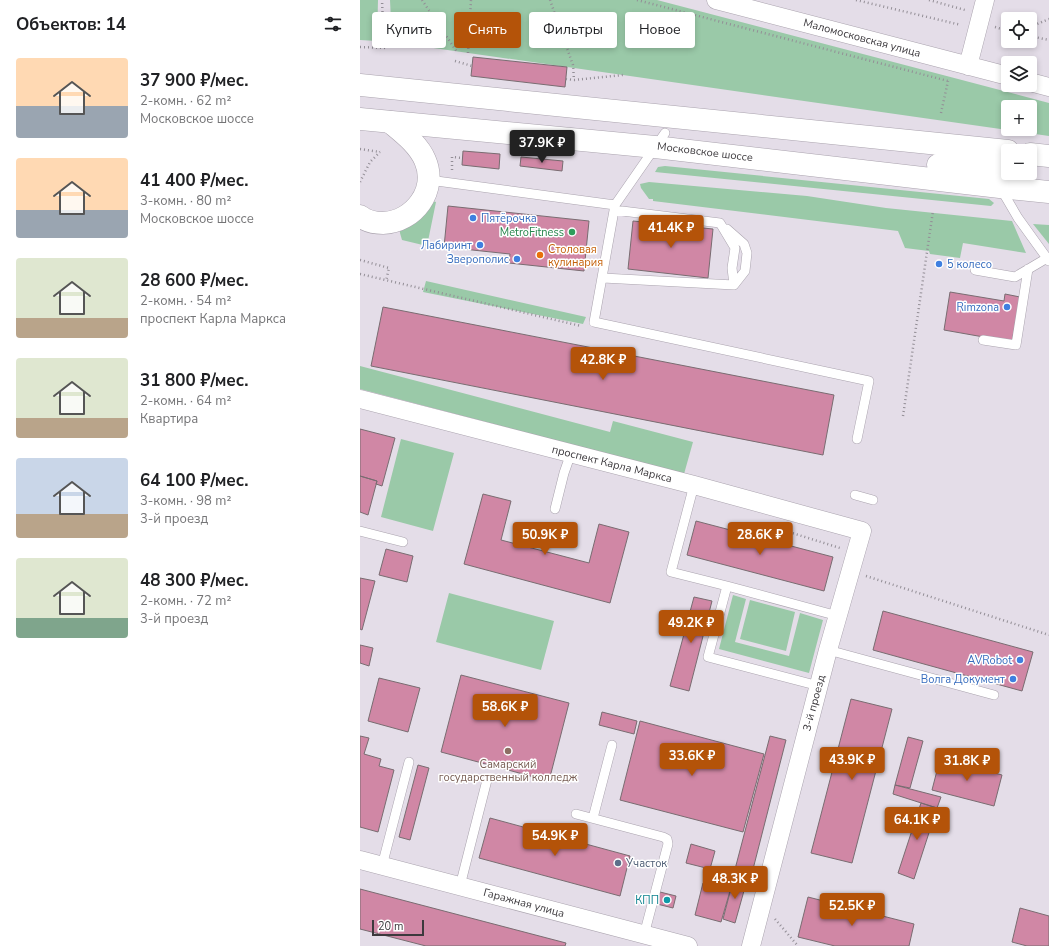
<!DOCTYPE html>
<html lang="ru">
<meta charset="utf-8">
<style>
body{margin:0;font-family:"Nunito Sans",sans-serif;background:#f6f6f6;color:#202124;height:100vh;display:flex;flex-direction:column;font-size:15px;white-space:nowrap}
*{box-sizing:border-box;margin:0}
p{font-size:13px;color:#757577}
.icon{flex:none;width:22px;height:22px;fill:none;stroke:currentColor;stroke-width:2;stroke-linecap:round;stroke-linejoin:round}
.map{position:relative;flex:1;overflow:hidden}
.panel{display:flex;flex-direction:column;background:#fff;width:360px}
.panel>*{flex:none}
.hud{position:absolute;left:12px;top:12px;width:380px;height:36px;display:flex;gap:8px}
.tools{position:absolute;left:641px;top:12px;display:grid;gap:8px}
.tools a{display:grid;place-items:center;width:36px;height:36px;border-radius:4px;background:#fff;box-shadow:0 2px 6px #0003;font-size:20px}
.scale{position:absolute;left:12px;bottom:10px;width:52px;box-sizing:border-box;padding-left:4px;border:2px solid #3c393d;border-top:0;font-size:11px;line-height:14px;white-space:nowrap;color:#3c393d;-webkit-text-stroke:3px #fff;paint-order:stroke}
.price{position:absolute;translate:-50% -34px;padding:0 9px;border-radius:4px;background:#b45309;color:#fff;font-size:13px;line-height:26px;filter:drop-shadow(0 1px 2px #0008)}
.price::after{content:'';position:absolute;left:50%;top:24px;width:12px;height:9px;margin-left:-6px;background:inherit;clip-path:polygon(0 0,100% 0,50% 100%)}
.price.selected{background:#222;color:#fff}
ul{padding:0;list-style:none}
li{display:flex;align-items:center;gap:12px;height:100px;padding:0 16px}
li span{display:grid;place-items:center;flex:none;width:112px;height:80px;border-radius:4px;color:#555}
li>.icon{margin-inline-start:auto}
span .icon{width:48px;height:48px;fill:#fffc;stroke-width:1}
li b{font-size:17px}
h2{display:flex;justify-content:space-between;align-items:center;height:48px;padding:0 16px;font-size:17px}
.chip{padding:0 14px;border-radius:4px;background:#fff;box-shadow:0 2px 6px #0003;font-size:14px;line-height:36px}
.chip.selected{background:#b45309;color:#fff}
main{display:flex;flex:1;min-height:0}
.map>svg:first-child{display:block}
.green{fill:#9ac9a8;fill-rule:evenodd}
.building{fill:#d087a5;stroke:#796c71}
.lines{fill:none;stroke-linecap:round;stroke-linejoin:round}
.service-casing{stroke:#aaa3ae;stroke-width:10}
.minor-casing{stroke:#aaa3ae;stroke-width:19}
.secondary-casing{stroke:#aaa3ae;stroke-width:23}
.primary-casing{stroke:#aaa3ae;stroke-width:23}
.path{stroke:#938e96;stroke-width:2.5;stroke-dasharray:1 3;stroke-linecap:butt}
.service{stroke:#fff;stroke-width:9}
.minor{stroke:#fff;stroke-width:18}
.secondary{stroke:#fff;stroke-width:22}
.primary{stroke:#fff;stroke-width:22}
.shop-dot{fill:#3f7fe0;stroke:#fff;stroke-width:1.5}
.leisure-dot{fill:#2e9e5b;stroke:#fff;stroke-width:1.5}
.food-dot{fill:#e8710a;stroke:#fff;stroke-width:1.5}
.education-dot{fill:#8d6e63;stroke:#fff;stroke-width:1.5}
.service-dot{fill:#5c6f8a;stroke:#fff;stroke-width:1.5}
.culture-dot{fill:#0f9aa8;stroke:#fff;stroke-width:1.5}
.labels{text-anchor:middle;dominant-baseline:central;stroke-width:3;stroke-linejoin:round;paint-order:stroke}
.street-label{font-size:11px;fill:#3c393d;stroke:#fff}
.shop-label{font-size:11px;fill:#366cbe;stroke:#fff;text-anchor:end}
.leisure-label{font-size:11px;fill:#27864d;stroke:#fff;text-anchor:end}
.food-label{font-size:11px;fill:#c56008;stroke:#fff;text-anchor:start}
.education-label{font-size:11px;fill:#785e54;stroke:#fff}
.service-label{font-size:11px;fill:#4e5e75;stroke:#fff;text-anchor:start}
.culture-label{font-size:11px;fill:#0d838f;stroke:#fff;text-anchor:end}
</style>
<main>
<section class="panel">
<h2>Объектов: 14<svg class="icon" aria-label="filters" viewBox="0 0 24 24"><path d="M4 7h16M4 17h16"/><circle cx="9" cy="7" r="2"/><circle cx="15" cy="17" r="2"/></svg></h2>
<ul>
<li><span style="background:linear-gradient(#ffd9b3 60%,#9aa5b1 0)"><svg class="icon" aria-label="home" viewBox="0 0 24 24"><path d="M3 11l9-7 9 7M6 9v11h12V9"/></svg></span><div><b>37 900 ₽/мес.</b><p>2-комн. · 62 m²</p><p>Московское шоссе</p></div></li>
<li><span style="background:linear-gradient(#ffd9b3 65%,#9aa5b1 0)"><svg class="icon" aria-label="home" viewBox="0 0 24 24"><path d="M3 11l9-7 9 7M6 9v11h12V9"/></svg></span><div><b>41 400 ₽/мес.</b><p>3-комн. · 80 m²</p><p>Московское шоссе</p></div></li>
<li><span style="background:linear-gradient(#dfe7d0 75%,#b9a48a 0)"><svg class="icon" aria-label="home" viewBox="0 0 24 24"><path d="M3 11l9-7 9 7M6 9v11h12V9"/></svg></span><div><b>28 600 ₽/мес.</b><p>2-комн. · 54 m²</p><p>проспект Карла Маркса</p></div></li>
<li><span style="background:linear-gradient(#dfe7d0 75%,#b9a48a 0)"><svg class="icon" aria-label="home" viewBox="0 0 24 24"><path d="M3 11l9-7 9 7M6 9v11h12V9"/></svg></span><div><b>31 800 ₽/мес.</b><p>2-комн. · 64 m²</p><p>Квартира</p></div></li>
<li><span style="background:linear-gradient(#c9d6e8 70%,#b9a48a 0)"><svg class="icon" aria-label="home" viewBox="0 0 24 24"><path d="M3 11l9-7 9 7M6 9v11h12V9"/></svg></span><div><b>64 100 ₽/мес.</b><p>3-комн. · 98 m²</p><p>3-й проезд</p></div></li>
<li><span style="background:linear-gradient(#dfe7d0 75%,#7fa58c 0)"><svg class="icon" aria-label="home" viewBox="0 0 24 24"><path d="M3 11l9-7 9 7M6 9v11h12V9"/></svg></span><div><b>48 300 ₽/мес.</b><p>2-комн. · 72 m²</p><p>3-й проезд</p></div></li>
</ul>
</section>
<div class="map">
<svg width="689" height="946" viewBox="0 0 689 946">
<rect width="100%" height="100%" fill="#e4dde8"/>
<path class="green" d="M0,0H18L17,41L0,40Z
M30,0H297L689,103V136L32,42ZM648,107H670V129H648Z
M305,166L629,199L634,203L631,206L295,172L298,167Z
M289,182L447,196L526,208L652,221L666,253L603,243L600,258L570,254L569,251L545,248L538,231L293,201V199H289L281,188L280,184Z
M72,201L76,202L67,246L42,240L40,233V227Z
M673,224L689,225V244Z
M66,281L226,317L223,324L63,292Z
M0,366L250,432L253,421L333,442L324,474L0,389Z
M41,439L94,453L73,531L21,517Z
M89,593L194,621L181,670L76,642Z
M373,595L386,599L375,642L429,656L440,613L463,620L449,673L359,649Z
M390,600L435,612L426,651L380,639Z"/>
<path class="building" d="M113,57L207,67L205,87L111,76Z
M103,151L140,154L139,169L102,165Z
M161,157L203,161L202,171L160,166Z
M88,206L229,221L224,271L149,263L150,254L84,247Z
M273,221L353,229L348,278L268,269Z
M590,292L644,301L645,294L660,297L652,342L584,330Z
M23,307L474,395L463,455L11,366Z
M0,429L35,438L22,486L16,484L17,481L0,476Z
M0,476L17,481L8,515L0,512Z
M123,494L151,501L141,540L229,563L239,524L269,532L250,603L104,564Z
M336,521L473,557L464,591L327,555Z
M26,549L53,556L47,582L19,575Z
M0,578L15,581L2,630L0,629Z
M334,597L352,601L329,691L310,686Z
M523,611L673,652L662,691L513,650Z
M0,645L13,648L9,666L0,663Z
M101,675L209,703L189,781L81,752Z
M19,678L60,688L48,732L8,721Z
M491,699L532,709L492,863L451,853Z
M242,712L277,721L274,734L239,725Z
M280,721L404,754L383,832L260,800Z
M0,736L9,738L4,754L21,759L19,766L34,770L18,832L0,827Z
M410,736L426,740L391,877L374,873Z
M548,737L563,741L550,788L535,785Z
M580,759L642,775L634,806L572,790Z
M58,765L69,768L50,840L39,837Z
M535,785L581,797L577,808L533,794Z
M561,803L577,808L554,879L538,873Z
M130,818L270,856L260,896L119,858Z
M331,844L355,851L350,869L326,863Z
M374,877L387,880L375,923L363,919Z
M343,883L370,891L361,922L335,915Z
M0,889L206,943L205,946H66L0,929Z
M300,892L316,896L313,908L297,904Z
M448,897L554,924L549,946H475L438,937Z
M660,908L689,916V946H667L652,942Z"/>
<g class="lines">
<g class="service-casing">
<path id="service" d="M305,133L255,205L234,322L509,381L497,439
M69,180L255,205
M641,189L658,218L689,261
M367,229L384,244L387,253L385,271L374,285
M615,270L655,277L687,258
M243,278L374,285L372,268L375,248L360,223L254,210
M623,340L656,345L668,269
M334,485L311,572L367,586L348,657L459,686
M495,495L513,500
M195,509L204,473L211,453
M0,531L43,542
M367,586L478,616
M468,650L634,695
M216,814L303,837L307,839L308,844L284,935
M233,818L252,745
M22,866L49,762
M100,886L127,780"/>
</g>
<g class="minor-casing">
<path id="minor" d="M356,0L648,76
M608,66L625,0
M670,82L689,87
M0,399L334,485L502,531L468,650L391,946
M0,860L328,946"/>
</g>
<g class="secondary-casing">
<path id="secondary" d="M0,216C6,221 15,223 23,223C54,222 78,190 65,160C58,144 43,133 30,122"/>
</g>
<g class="primary-casing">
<path id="primary" d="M0,85L648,151
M0,119L295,147L640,187L689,192
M670,154L689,156
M578,165L648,172"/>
</g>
<path class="path" d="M62,0L97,52
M190,0L213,65L214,80L263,75
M277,0L588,81
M496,0L601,25
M569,0L605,10
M635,27L648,31
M670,27L689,19
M670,36L689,40
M0,47L24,48L22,0
M108,53L111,0
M95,61L112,66
M206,79L214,80
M581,113L588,81
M0,149L20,152
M92,170V157L103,158
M0,182L10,162L20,152
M0,260L29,268L26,281
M0,274L221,326
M543,416L573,211
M410,526L480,548
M506,576L689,635
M415,919L438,946"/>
<use href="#service" class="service"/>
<use href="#minor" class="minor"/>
<use href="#secondary" class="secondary"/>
<use href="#primary" class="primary"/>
</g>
<g class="shop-dot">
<circle cx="113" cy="218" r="4"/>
<circle cx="120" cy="245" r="4"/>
<circle cx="157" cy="259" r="4"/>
<circle cx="579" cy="264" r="4"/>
<circle cx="647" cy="307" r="4"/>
<circle cx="660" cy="660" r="4"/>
<circle cx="653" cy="679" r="4"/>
</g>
<circle class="leisure-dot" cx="212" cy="232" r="4"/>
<circle class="food-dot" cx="180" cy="255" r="4"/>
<circle class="education-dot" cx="148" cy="751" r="4"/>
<circle class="service-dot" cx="258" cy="863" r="4"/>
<circle class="culture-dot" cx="307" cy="900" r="4"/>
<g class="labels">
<g class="street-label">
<text transform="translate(502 38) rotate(15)">Маломосковская улица</text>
<text transform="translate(345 152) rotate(7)">Московское шоссе</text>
<text transform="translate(252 464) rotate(14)">проспект Карла Маркса</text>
<text transform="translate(454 703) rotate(-75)">3-й проезд</text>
<text transform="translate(164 903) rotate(15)">Гаражная улица</text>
</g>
<g class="shop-label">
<text x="121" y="218" text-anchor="start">Пятёрочка</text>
<text x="112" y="245">Лабиринт</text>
<text x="149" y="259">Зверополис</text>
<text x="587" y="264" text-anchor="start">5 колесо</text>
<text x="639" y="307">Rimzona</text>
<text x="652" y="660">AVRobot</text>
<text x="645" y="679">Волга Документ</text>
</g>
<g class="leisure-label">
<text x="204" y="232">MetroFitness</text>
</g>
<g class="food-label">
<text x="188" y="249">Столовая<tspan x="188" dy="13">кулинария</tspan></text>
</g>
<g class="education-label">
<text x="148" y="764">Самарский<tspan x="148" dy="13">государственный колледж</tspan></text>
</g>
<g class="service-label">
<text x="266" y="863">Участок</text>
</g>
<g class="culture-label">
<text x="299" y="900">КПП</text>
</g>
</g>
</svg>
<div class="tools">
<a><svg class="icon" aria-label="locate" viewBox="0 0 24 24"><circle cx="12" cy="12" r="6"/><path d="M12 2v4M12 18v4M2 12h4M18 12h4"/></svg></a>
<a><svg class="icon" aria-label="layers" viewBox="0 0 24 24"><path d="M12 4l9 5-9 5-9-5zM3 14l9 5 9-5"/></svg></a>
<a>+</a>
<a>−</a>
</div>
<div class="scale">20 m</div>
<b class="price selected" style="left:182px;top:164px">37.9K ₽</b>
<b class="price" style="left:311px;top:249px">41.4K ₽</b>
<b class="price" style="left:243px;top:381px">42.8K ₽</b>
<b class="price" style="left:185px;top:556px">50.9K ₽</b>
<b class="price" style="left:400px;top:556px">28.6K ₽</b>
<b class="price" style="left:331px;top:644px">49.2K ₽</b>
<b class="price" style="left:145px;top:728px">58.6K ₽</b>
<b class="price" style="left:332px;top:777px">33.6K ₽</b>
<b class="price" style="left:492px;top:781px">43.9K ₽</b>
<b class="price" style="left:607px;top:782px">31.8K ₽</b>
<b class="price" style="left:557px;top:841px">64.1K ₽</b>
<b class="price" style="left:195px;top:857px">54.9K ₽</b>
<b class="price" style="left:375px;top:900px">48.3K ₽</b>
<b class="price" style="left:492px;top:927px">52.5K ₽</b>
<div class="hud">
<a class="chip">Купить</a>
<a class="chip selected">Снять</a>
<a class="chip">Фильтры</a>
<a class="chip">Новое</a>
</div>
</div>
</main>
